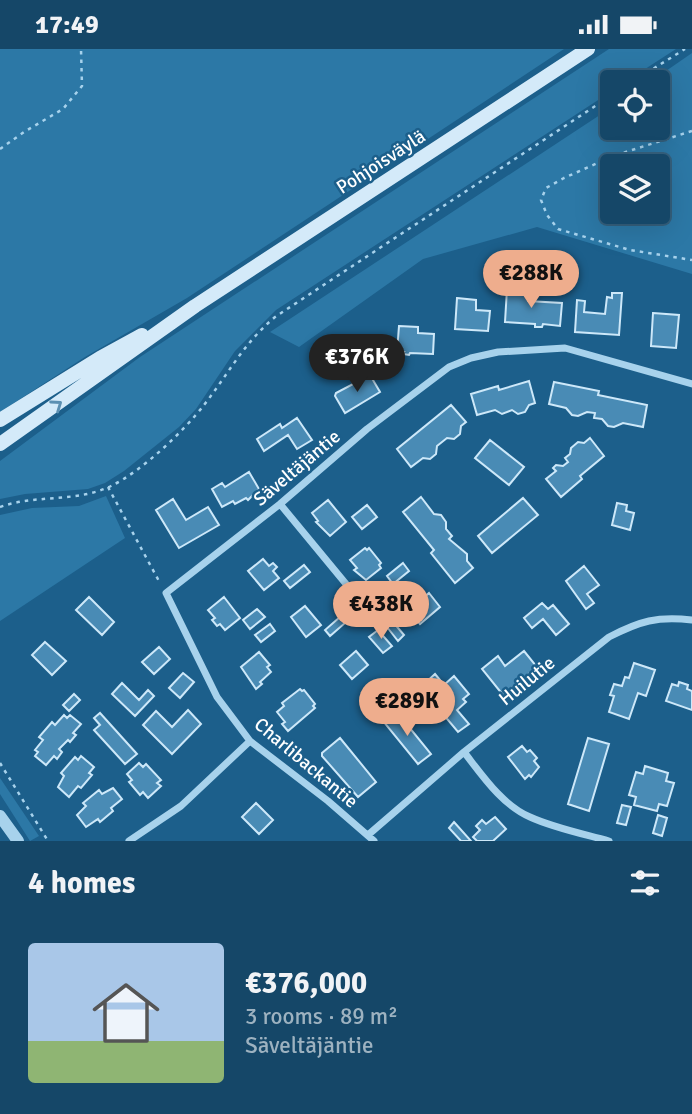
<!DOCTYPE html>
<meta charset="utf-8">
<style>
body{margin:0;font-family:Signika,sans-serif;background:#1e4e6e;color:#f1f3f6;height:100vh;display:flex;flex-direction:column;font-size:26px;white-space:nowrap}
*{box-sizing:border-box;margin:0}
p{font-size:23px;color:#9db2c0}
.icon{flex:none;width:38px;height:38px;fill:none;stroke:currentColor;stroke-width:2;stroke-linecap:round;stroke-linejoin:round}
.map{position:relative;height:792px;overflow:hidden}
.details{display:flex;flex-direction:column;background:#154768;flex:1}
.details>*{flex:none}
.fabs{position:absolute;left:600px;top:21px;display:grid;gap:14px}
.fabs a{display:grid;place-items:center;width:70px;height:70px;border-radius:7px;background:#154768;box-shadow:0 7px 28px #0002,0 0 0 2px #345f7c;font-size:35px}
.price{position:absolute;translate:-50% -60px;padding:0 16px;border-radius:24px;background:#eead8d;color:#111;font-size:23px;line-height:46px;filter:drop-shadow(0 2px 4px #0008)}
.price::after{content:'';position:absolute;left:50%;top:42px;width:21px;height:16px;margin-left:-10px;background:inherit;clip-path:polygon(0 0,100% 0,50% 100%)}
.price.current{background:#222;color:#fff}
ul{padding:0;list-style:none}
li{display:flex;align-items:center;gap:21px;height:175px;padding:0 28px}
li span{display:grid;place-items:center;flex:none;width:196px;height:140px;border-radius:7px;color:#555}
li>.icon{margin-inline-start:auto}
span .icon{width:84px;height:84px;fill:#fffc;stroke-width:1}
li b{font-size:30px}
h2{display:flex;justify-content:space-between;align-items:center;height:84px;padding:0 28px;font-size:30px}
.status{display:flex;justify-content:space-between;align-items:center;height:49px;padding:0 35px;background:#154768;direction:ltr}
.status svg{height:19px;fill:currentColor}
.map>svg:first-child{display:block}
.green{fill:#2c78a6;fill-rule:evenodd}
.building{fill:#498bb5;stroke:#cde8f9;stroke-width:2}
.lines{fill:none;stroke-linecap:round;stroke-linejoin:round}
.path{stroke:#a7d2ec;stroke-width:2.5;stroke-dasharray:3.5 5;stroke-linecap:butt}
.minor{stroke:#a7d2ec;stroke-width:7}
.tertiary{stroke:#a7d2ec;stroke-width:12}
.secondary{stroke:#d4eaf9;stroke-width:14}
.oneway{stroke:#5c90b2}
.labels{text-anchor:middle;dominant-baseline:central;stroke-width:5;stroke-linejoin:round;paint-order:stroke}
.street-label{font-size:19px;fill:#fff;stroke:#1c5f8b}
</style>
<div class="status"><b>17:49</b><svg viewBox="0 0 49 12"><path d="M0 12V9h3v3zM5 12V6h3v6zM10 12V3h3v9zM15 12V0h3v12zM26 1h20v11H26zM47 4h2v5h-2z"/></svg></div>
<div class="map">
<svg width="692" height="792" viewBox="0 0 692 792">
<rect width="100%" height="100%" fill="#1c5f8b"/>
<path class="green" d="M0,0H564L187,249L85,308L0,363Z
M609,0H676L625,33H612V42L276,261L235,302L196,360L179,378L124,422L105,434L88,440L25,445L0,450V412L140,308Z
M692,4V225L537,178L423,210L299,298L270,283L612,58V79H658V33H650ZM612,117H658V163H612Z
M106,447L125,489L0,572V466L32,459L79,457Z
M0,729L39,787L30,792L0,745Z"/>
<path class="building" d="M510,210L528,212L526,223L508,220Z
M507,240L528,241V252L562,254L560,277L543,275L542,278H535V275L505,273Z
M612,244H622L619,286L575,283L577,251L585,252L584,263L605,265L607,248L612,249Z
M457,249L476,251V261L490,262L488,282L455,280Z
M653,264L679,266L676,299L651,297Z
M399,277L418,278V284L434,285L433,305L410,304L409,306L403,305L404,303H397Z
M370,326L380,343L345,364L335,347L336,344Z
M529,332L535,354L529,356L525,363L518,365L512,361L502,365L495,361L477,366L471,345L498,337L499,341Z
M554,333L599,342L598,346L647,356L643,378L623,374L614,378L608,377L602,370L594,369L595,364L587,363L578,367L572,366L566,359L549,355Z
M451,356L466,373L461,377L460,385L454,390L447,389L437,397L436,405L430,410L423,409L411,418L397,400Z
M297,369L312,391L297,400L288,386L264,402L257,390L280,375L282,379Z
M590,389L604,407L580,427L582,430L561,448L546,430L556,422L553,419L556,416L563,417L568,413L565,409L570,405L571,399L578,393L584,394Z
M490,391L524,418L509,436L475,409Z
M249,423L259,440L248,451L246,449L235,455L233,452L222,458L212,440L222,434L225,438Z
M421,448L434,465L441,466L446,473V480L452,487L449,490L467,505V512L473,519L455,534L431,504L434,501L403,463Z
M523,449L538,466L492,504L478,487Z
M173,450L186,471L208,458L219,476L179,499L156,461Z
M328,451L346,473L330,487L316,473L318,472L312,464Z
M617,454L627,456L626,462L634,464L630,481L612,476Z
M367,456L377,468L362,480L352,468Z
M365,499L367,501L369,499L381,514L379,516L381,519L366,531L354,521L357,519L350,511Z
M263,510L269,517L273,514L277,518L273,522L279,529L264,541L248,522Z
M403,514L409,522L393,535L387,527Z
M304,516L310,523L290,539L284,532Z
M584,517L599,536L587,545L594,554L586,560L566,532Z
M429,544L440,558L420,575L409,561Z
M89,548L114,573L102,586L76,561Z
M224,548L240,569L225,581L220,575L217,577L212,571L215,569L208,561Z
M542,554L548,560L553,556L569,575L556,586L543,570L532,579L524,569Z
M305,557L321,576L306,588L291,568Z
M257,560L265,568L250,580L243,571Z
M340,568L345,574L330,587L325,581Z
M393,573L404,586L398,592L387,578Z
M270,575L275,582L261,593L255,586Z
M378,581L392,597L383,604L369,588Z
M45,593L66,612L52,626L32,606Z
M159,598L170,610L154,625L142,613Z
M356,602L368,616L352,630L340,616Z
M524,602L537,618L503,646L482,620L498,607L505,617Z
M259,603L270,616L267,618L271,623L260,633L262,635L256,640L241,618Z
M634,614L655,621L646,647L638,644L629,670L609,663L614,647L610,646L614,635L622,637L625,628L629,629Z
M183,624L194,633L180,649L169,639Z
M435,625L444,636L454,627L469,645L463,650L466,653L457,661L469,675L458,683L443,665L446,662L424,635Z
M679,633L688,636L687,640L692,642V661L666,652L672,635L678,637Z
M122,634L139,651L148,641L154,647L135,667L112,645Z
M300,640L302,642L304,641L315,655L313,657L315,659L288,682L282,675L285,673L277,663L284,657L282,654Z
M74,645L80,651L69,662L63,656Z
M188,661L201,675L172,705L143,676L156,662L172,678Z
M396,662L431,705L418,715L383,672Z
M100,664L137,705L125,715L94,681L100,676L94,669Z
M64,666L67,669L70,666L81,675L73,684L76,686L70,693L68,691L59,700L62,703L57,710L54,707L46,716L35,707L38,703L35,701L43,691L39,688L52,673L55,676Z
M340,689L376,733L358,748L322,707V704Z
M588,689L609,695L589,762L568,755Z
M522,697L527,703L530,701L537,709L534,712L539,718L531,728L529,726L525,730L508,708Z
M81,707L94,718L89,724L92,726L81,739L78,737L69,748L58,738L64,727L61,724L75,708L78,711Z
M139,714L143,718L146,715L161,731L157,734L161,737L148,749L143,743L140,746L129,733L132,731L127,725Z
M645,717L668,724L666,732L674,734L667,757L659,755L657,762L634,756L636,748L629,746L636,723L643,725Z
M113,739L122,750L111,759L113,762L100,773L98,770L86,778L77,766L86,757L83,754L99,741L102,745Z
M256,754L273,771L259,785L242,768Z
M622,756L631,758L626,776L617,774Z
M658,766L667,769L662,787L653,784Z
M495,768L506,780L493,792H477L473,788L480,781L476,777L482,771L486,775Z
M454,773L471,792H461L449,779Z"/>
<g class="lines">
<path class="path" d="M632,33L685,0
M692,82L613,107L564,129L546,139L541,151L547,166L558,180L630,201L692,211
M0,100L24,83L63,60L82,37L81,0
M108,438L160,534
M0,458C36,445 76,454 111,437C142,422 183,383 204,356C229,324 243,295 275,268L612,46
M0,714L48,792"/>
<path class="minor" d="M280,455L370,564
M464,703C482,726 502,756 530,768C554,779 584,785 609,792
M368,786L464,703L609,588C640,572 657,567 692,571
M129,792L181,757L250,692
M374,792L328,752L250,692L217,648L166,544L280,455L367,380L449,318L471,309L498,303L565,299L692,335"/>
<path class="tertiary" d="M0,767L18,792"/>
<path class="secondary" d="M0,371L100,309L142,286
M0,395L195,257L588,0"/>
</g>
<defs><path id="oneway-chevron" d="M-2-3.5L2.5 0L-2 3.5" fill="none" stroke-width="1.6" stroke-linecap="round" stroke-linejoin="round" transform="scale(1.75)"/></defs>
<use class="oneway" href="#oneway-chevron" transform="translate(57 356) rotate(-35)"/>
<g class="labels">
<g class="street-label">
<text transform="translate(381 113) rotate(-33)">Pohjoisväylä</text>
<text transform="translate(297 419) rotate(-40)">Säveltäjäntie</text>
<text transform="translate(527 632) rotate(-39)">Huilutie</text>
<text transform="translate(306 714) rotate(40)">Charlibackantie</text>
</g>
</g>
</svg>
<div class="fabs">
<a><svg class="icon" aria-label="locate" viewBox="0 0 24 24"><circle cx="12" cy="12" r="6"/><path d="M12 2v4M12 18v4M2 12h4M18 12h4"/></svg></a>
<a><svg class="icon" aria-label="layers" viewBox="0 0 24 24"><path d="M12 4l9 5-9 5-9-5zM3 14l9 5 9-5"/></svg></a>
</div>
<b class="price" style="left:531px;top:261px">€288K</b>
<b class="price current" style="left:357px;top:345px">€376K</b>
<b class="price" style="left:381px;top:592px">€438K</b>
<b class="price" style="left:407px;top:689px">€289K</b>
</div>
<section class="details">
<h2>4 homes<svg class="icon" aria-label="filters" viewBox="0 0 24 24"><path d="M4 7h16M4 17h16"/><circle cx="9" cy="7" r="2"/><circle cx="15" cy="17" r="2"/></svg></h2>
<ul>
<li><span style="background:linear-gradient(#a9c7e8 70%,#8fb573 0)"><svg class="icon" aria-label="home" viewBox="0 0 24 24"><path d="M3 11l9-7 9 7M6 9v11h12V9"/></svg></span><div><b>€376,000</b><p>3 rooms · 89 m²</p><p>Säveltäjäntie</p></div></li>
</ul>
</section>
